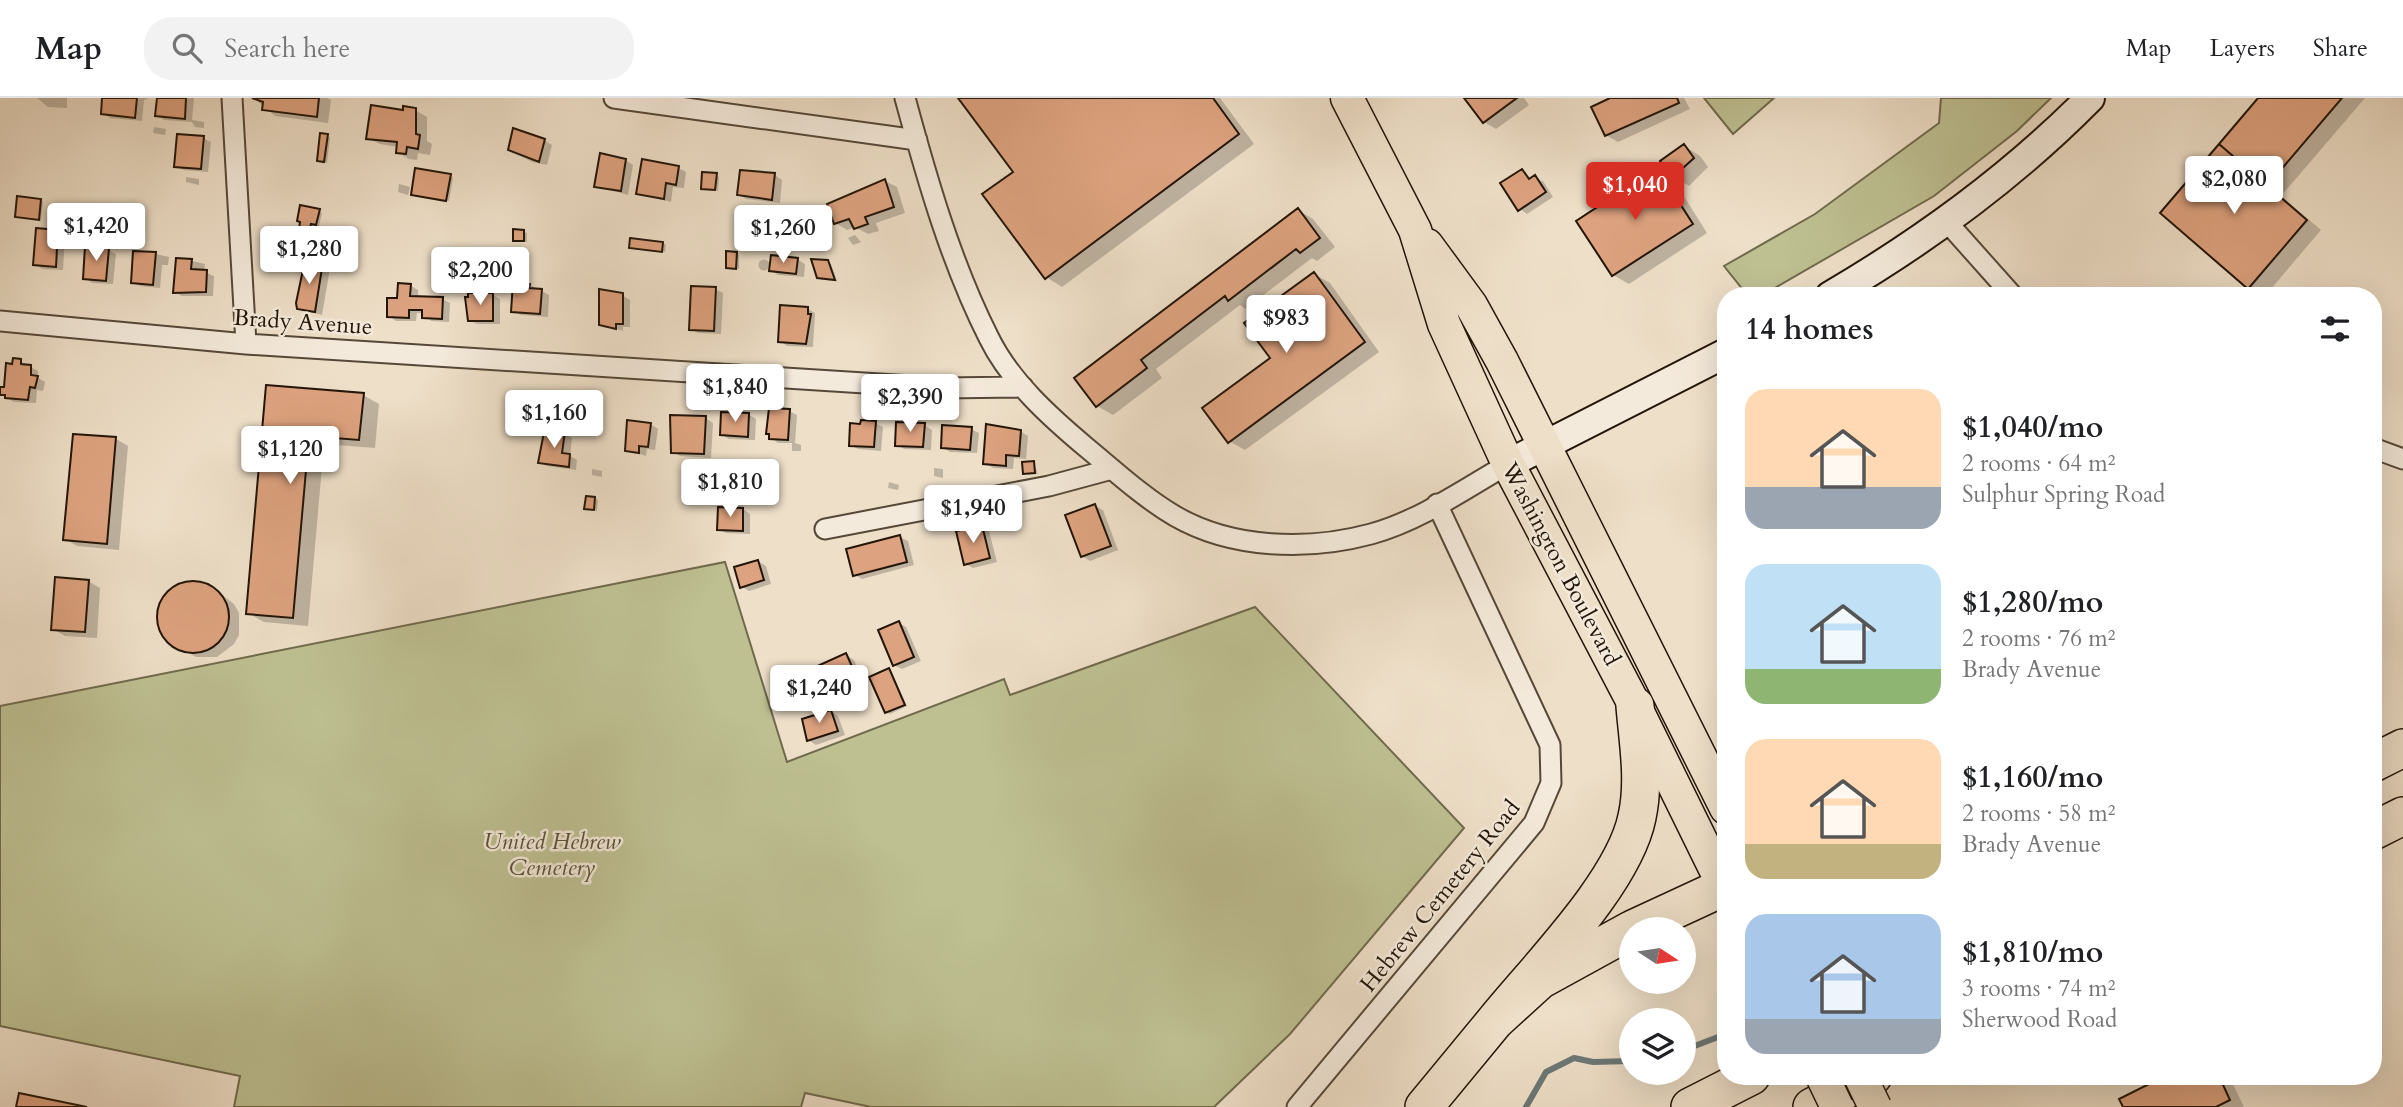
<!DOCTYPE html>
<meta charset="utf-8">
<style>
body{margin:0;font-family:Cardo,serif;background:#f2f2f2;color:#202124;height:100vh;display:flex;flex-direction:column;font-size:26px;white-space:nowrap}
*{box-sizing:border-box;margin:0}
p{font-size:23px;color:#757577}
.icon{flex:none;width:38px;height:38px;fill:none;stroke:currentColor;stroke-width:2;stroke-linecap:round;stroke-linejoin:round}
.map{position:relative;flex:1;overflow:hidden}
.details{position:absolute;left:1717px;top:189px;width:665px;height:798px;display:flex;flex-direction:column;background:#fff;border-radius:28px;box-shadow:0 7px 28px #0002}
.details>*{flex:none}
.needle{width:46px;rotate:102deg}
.buttons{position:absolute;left:1619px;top:819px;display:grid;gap:14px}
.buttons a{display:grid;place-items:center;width:77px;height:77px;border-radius:50%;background:#fff;box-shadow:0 7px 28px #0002;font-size:35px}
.price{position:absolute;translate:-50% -60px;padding:0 16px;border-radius:7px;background:#fff;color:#222;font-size:23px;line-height:46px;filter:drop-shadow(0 2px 4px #0008)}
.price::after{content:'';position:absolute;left:50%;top:42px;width:21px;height:16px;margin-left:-10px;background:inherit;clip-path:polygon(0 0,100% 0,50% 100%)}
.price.active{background:#d93025;color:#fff}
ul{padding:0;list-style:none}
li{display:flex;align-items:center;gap:21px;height:175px;padding:0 28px}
li span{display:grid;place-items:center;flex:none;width:196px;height:140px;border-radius:21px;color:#555}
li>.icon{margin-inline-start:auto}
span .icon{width:84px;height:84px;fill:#fffc;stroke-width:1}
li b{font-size:30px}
h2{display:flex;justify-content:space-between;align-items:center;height:84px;padding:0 28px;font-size:30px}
header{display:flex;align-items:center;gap:42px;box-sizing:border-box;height:98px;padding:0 35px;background:#fff;border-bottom:2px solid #e0e0e0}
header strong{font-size:33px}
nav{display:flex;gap:38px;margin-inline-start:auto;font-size:24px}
.search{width:490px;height:63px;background:#f2f2f2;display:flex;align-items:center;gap:18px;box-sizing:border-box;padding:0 24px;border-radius:28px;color:#757577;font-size:26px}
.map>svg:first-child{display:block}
.green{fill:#bec092;stroke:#706a4d;stroke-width:2}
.shadow{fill:#0003}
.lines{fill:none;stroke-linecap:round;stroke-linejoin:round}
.stream{stroke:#6c7876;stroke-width:6}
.building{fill:#dda27f;stroke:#231508;stroke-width:2}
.street-casing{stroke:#564838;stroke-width:23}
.secondary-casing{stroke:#231508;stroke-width:32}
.primary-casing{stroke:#231508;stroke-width:35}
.highway-casing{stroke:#231508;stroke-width:40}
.street{stroke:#f4eadb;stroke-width:19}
.secondary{stroke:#f4eadb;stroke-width:28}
.primary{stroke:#eedfc8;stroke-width:32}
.highway{stroke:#eedfc8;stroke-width:37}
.primary-bridge-casing{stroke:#231508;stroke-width:35;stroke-linecap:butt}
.primary-bridge{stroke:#eedfc8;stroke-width:32}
.labels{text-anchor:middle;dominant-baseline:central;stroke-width:5;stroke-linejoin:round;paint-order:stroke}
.street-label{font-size:23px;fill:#231508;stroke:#f4eadb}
.park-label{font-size:23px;font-style:italic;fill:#595138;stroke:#f4eadb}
</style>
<header>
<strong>Map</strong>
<div class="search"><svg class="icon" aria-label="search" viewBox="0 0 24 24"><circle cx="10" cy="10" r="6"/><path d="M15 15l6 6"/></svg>Search here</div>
<nav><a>Map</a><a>Layers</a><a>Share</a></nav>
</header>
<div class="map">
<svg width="2403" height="1009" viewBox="0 0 2403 1009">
<rect width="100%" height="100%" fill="#eedfc8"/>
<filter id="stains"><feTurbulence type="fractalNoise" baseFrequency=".00286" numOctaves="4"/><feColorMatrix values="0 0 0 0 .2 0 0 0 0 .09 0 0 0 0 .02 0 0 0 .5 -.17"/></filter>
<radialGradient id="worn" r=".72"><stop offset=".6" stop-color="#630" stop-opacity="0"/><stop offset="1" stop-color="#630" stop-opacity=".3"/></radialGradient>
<path class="green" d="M1704,0H1774L1733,36Z
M1941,0H2051L2017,33L1934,98L1761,198H1748L1724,168L1815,116L1939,25Z
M725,464L787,664L1004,581L1010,597L1255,509L1464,730L1290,936L1214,1009H871L805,995L801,1009H234L240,978L0,928V608Z"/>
<path class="shadow" d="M37,0H67V10L48,9Z
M104,0H149L144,2L142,23L110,20L103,15Z
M159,0H194L192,22L204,24V30L195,29L192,24L164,22L157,17Z
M254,0H327L331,2L328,25L275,18Z
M960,0H1220L1254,46L1062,189L1046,179L1015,74Z
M1467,0H1524L1529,7L1496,31L1484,24Z
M1614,0H1684L1690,11L1618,44L1606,37Z
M2261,0H2365L2281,98L2321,132L2265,198L2249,189Z
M415,12L427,19V43L432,46L430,57L418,55L417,62L409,61L397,54L398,49L380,46L368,40L404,14Z
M154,29L166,31L165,37L153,35Z
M327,38L330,40L327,65L318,62Z
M203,40L211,44L208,74L183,72L176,68Z
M544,42L552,47L547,67L532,64L510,52Z
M1684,48L1700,58L1708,69L1689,88L1673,78Z
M625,62L633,67L628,97L596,88Z
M678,70L686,74L684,90L673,89L671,104L638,96Z
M1657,72L1673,81L1707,135L1629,186L1613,177Z
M1522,73L1532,81L1543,83L1553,99L1527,116L1520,111Z
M716,77L719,79L718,93L703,90Z
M775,77L782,82L780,105L746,101L739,97Z
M450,78L453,80L449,103L416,98Z
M186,79L199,81V87L186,84Z
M885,83L897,89L905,115L876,125L879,133L868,136L855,129L847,132L835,125Z
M399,86L410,89L408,97L398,94Z
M40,102L43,104L41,123L17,118Z
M1298,112L1313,121L1335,149L1317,163L1312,160L1245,211L1240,207L1156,271L1162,280L1113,317L1097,308L1076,280Z
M319,113L322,115L319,128L314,127L313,133L304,132L302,124Z
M58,133L65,138L63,172L42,171L35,166Z
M524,134L527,135V144L514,142Z
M855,137L861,144L853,147L848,140Z
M663,145L666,147L665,154L631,149Z
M108,152L116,156L113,186L92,185L85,180Z
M736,155L739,157V171H731L728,169Z
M155,156L169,159L168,167H162L160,190L140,188L132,184Z
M758.5 167a5.5 5.5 0 1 1 11 0a5.5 5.5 0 1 1-11 0Z
M798,162L805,166L804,179L778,177L769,171Z
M192,163L205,166L204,174L214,178L213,198H182L175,194Z
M827,164L831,166L837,183L819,179Z
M322,166L330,170L322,217L299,211L302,178Z
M490,167L493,168L494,187L486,186Z
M1314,176L1330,185L1379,254L1245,352L1229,343Z
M530,187L549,197L548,219L521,217L513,213Z
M411,188L418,192V200L442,201L450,205L449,224L431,223L424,215H417L416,223H396L389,218Z
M715,191L723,195L721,236L698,235L691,231Z
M493,197L500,201V226H477L469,222Z
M622,197L630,202V229H623V233L601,226Z
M808,211L815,215L813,249L787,248L780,243Z
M20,263L38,273V280L45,284L43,293L37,292L36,305L14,304L0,296Z
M268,289L363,297L379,306L375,350L324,346L308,528L264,524L248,515Z
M596,313L599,315L598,333L577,330Z
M789,313L797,317L795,345L801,347V353H792V345H778L771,340Z
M748,316L756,321L755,342L729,341L721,336Z
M705,320L713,325L711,360L680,358L673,354Z
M875,325L883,329L881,353L858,351L851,347Z
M650,326L658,331L655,352L647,351L646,358L627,352Z
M924,327L932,332L931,352L904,351L897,347Z
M971,331L979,335L977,355L950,354L942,349Z
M1020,333L1028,338L1026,361L1014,360L1013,371L993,370L985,365Z
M564,335L572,340L570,358L577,362L576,372L547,368L540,364Z
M75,337L116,341L128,348L119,452L77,448L65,441Z
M1034,365L1038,376L1025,375Z
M934,370L943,371V380L934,378Z
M592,371L602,373V379L592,377Z
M889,384L899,387L898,392L888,390Z
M595,400L598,402L597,413L586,410Z
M1095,408L1103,412L1118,452L1090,463L1082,458Z
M743,411L750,416V436L726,435L719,431Z
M982,429L989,433L997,464L973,470L966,466Z
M900,439L908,443L914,467L862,481L854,476Z
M758,463L766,468L771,486L749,493L741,488Z
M88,483L100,490L97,540L65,538L53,531Z
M193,484L217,493L234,506L239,515V537L234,546L217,559H196L183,552L166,539L159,519L161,508L173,491Z
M899,525L906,529L921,563L902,571L894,567Z
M846,557L854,562L861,577L830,591L822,587Z
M889,572L907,608L890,616L887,614Z
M831,613L838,618L845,637L816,647L808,642Z
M2169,978H2229L2244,1009H2125Z"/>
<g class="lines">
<path class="stream" d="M1684,952L1726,936
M1526,1009L1546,974L1574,960L1593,964L1631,963"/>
</g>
<path class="building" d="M102,0H137L135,20L101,16Z
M157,0H186L185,21L155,18Z
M252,0H319L317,19L262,12L263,4Z
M958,0H1213L1239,36L1045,181L982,96L1013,74Z
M1464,0H1517L1483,25Z
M1610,0H1677L1679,5L1605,38L1591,9Z
M2258,0H2342L2267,88L2219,46Z
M371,7L403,12V8L416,10V36L420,37L418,51L407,49L406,56L396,55L397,44L366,41Z
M513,30L545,41L539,64L508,52Z
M320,35L328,36L324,64L317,63Z
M177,36L204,38L201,71L174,69Z
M1684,46L1694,60L1672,80L1660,63Z
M2219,46L2307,122L2248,191L2160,115Z
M600,55L626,61L621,93L594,89Z
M642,61L679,68L676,87L666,85L664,101L636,96Z
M415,70L451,76L446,103L411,97Z
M1657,70L1693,126L1612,178L1576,123Z
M1522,71L1529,81L1535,77L1546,94L1518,113L1500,85Z
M740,72L775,75L772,102L737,97Z
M702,74L717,75L715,92L701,91Z
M885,81L894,109L865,119L868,126L854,131L849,121L834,126L827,106Z
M17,98L41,101L39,122L15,119Z
M300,107L320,111L316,127L311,126L309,133L299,131L300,124L297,123Z
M1298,110L1320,140L1300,155L1296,151L1228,203L1225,198L1141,262L1147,270L1096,309L1074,280Z
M36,130L58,132L56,169L33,167Z
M513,131L524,132V143H513Z
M630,140L663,144L662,154L629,150Z
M85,148L109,150L106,183L83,181Z
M133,153L156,154L153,187L131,185Z
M726,153L737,154L736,171L726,170Z
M771,157L798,160L796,176L769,173Z
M176,160L192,161L191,171L207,172L206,194L173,195Z
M811,161L828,162L835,182L817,180Z
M305,162L323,164L315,214L297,211L296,205Z
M483,165H491L492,186L484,187Z
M1314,174L1365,244L1228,345L1202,310L1270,260L1244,225Z
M513,184L530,186L529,190L542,191L540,216L511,214Z
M398,185L411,186L410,198L443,199L442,221L422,220V212H409V220L387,219V200H397Z
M691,188L716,189L714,233L689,232Z
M599,191L623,195V226H616V231L599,227Z
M468,195H493V223H468L465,199H468Z
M780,207L808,209V216H811L806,246L778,244Z
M13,260L21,261V266L31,267V277L38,278L35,290L30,289L28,302L5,300V297H0V289H4L6,265L12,266Z
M266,287L364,295L359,342L309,338L293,520L246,516Z
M577,310L596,312L595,333L575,331Z
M769,310L790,311L788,342L769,341V336H766Z
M721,314L749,315L748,339L720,337Z
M670,317L706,318L704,356L671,355Z
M627,322L651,325L648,349L639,348V355L625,353Z
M861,322L876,323L874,349L849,348L850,325L860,326Z
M896,324L925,325L923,349L895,348Z
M986,326L1021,332L1019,358L1006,357V368L983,366Z
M942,327L972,329L970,352L941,350Z
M553,332L565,333L562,355L570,356L569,369L538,365L544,334L553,335Z
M73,336L116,339L107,446L63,442Z
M1034,363L1035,375L1023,376L1022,364Z
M586,398L595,399L594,412L584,411Z
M1095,406L1111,448L1081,459L1065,417Z
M718,409L743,410V433L717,432Z
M982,427L990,460L964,467L956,433Z
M900,437L907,464L853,478L846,451Z
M758,462L764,482L740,490L734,469Z
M55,479L89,482L85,534L51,532Z
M157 519a36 36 0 1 1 72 0a36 36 0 1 1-72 0Z
M899,523L914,559L893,568L878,532Z
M846,555L854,573L821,588L813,570Z
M889,570L905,607L885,615L869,579Z
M831,612L838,633L807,643L802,621Z
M2165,978H2219L2230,1002L2216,1009H2123L2119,1001Z
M19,995L87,1009H16Z"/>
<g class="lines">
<g class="street-casing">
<path id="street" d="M232,0L246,246
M614,0L917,42
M905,0C927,81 951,165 989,240C1010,283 1050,319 1087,350C1115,373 1144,400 1175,418C1232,451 1308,453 1371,436C1419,423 1465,391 1508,366
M1947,124L2013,198
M0,223L246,246L943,290L1023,289
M2373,350L2403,361
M825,431L1049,388L1112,371
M1297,1009L1534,725L1551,685L1550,647L1437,406"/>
</g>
<g class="secondary-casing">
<path id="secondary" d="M1830,198C1924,143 2013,78 2090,0
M1508,366L1726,255"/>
</g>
<g class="primary-casing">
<path id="primary" d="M1347,0L1415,132L1444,226L1508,366L1635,608L1726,793
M1427,147L1471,207L1502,263L1726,710"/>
</g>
<g class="highway-casing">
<path id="highway" d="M2373,665L2403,650
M2373,733L2403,718
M1633,831L1726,788
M1495,923C1538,870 1624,784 1637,719C1645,683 1638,644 1635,608
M1424,1009L1495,923L1540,882L1631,832
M1690,1009L1751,978
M1812,1009L1873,978"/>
</g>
<use href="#street" class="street"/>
<use href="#secondary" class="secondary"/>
<use href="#primary" class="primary"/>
<use href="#highway" class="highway"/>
<g class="primary-bridge-casing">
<path id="primary-bridge" d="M1822,978L1837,1009
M1860,978L1875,1009"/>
</g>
<use href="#primary-bridge" class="primary-bridge"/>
</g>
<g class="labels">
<g class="street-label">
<text transform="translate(303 224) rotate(4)">Brady Avenue</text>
<text transform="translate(1561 466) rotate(62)">Washington Boulevard</text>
<text transform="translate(1440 798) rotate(-51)">Hebrew Cemetery Road</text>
</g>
<g class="park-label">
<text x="552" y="743">United Hebrew<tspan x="552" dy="26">Cemetery</tspan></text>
</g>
</g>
<rect width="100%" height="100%" filter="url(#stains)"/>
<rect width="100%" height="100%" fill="url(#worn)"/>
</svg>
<div class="buttons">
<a><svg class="needle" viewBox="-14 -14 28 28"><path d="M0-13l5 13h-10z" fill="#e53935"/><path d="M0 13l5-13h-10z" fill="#757577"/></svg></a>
<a><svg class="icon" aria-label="layers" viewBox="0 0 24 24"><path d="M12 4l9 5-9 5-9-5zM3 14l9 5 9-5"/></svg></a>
</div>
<b class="price" style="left:2234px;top:118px">$2,080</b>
<b class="price active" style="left:1635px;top:124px">$1,040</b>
<b class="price" style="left:96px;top:165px">$1,420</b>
<b class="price" style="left:783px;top:167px">$1,260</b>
<b class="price" style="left:309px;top:188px">$1,280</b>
<b class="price" style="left:480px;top:209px">$2,200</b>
<b class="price" style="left:1286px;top:257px">$983</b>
<b class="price" style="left:735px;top:326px">$1,840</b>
<b class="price" style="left:910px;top:336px">$2,390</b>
<b class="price" style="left:554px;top:352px">$1,160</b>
<b class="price" style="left:290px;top:388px">$1,120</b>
<b class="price" style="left:730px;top:421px">$1,810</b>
<b class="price" style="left:973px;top:447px">$1,940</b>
<b class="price" style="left:819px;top:627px">$1,240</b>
<section class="details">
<h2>14 homes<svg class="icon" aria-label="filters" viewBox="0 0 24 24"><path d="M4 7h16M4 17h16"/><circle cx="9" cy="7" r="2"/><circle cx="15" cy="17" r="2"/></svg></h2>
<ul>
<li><span style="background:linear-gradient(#ffd9b3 70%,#9aa5b1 0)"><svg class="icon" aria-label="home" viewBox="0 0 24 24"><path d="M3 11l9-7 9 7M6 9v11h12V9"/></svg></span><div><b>$1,040/mo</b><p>2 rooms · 64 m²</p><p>Sulphur Spring Road</p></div></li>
<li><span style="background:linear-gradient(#bfe0f5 75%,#8fb573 0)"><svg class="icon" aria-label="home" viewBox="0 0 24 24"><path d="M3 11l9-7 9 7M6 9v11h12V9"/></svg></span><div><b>$1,280/mo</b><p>2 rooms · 76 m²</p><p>Brady Avenue</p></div></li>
<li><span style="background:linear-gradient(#ffd9b3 75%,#c2b280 0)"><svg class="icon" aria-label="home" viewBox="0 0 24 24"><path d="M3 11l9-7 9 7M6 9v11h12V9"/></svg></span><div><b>$1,160/mo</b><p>2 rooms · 58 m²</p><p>Brady Avenue</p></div></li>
<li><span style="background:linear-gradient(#a9c7e8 75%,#9aa5b1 0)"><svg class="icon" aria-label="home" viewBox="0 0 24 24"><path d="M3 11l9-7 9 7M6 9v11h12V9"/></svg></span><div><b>$1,810/mo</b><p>3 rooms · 74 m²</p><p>Sherwood Road</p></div></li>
</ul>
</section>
</div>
